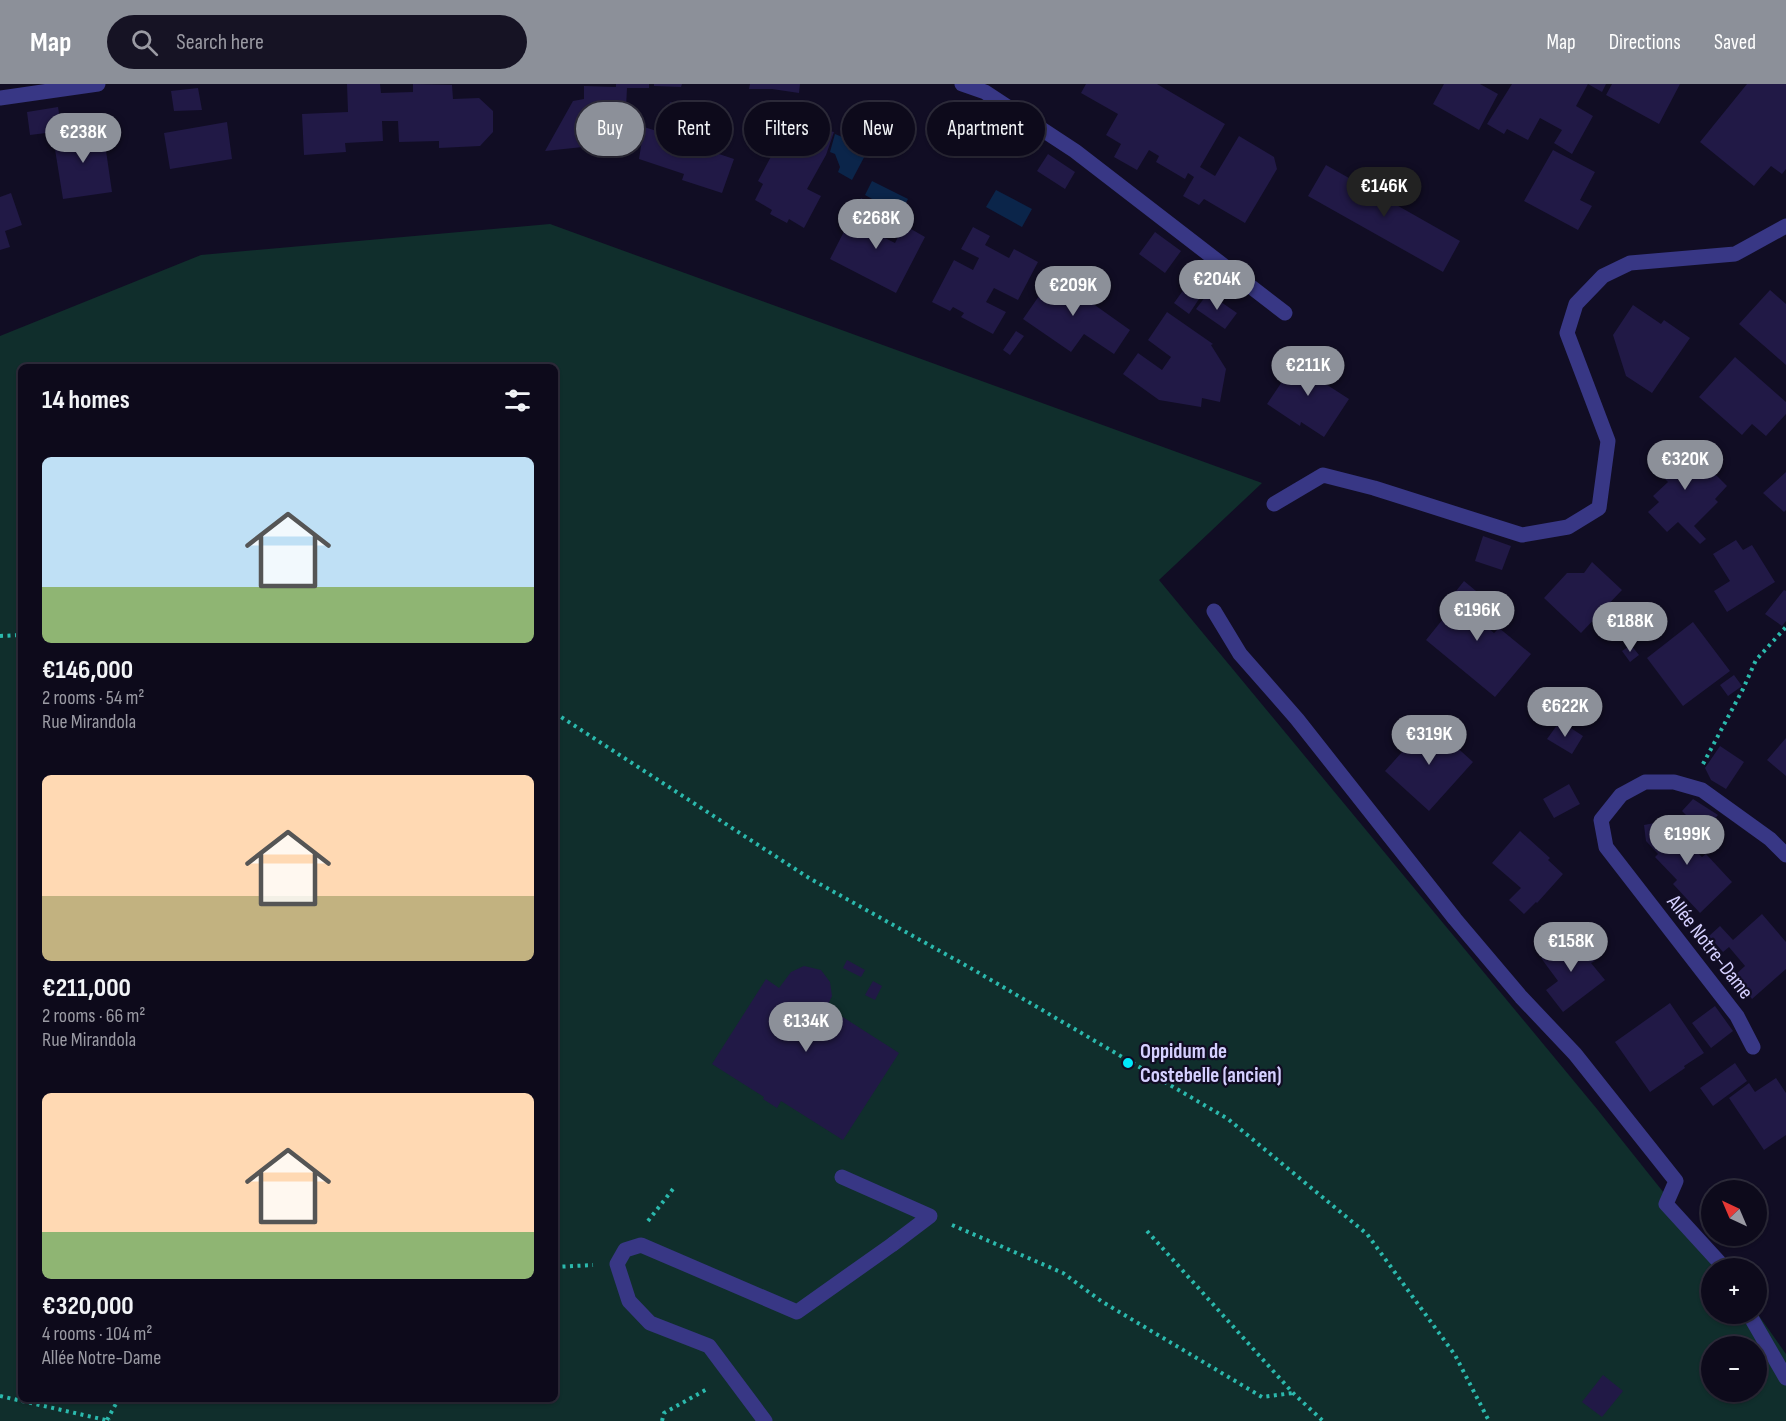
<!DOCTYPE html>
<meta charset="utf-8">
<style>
body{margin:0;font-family:"Sofia Sans Condensed",sans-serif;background:#161324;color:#f1f3f6;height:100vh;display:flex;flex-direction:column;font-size:22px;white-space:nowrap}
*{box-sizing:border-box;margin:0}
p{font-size:20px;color:#9a9aa3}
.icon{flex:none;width:33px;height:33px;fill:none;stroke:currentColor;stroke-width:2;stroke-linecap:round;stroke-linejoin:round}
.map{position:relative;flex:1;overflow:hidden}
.details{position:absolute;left:18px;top:280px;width:540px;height:1038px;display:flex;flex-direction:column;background:#0d0a1b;border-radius:9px;box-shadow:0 2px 4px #0004,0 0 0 2px #2d2b3a}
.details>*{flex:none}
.top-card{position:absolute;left:576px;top:18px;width:570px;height:54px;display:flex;gap:12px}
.needle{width:39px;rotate:316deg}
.buttons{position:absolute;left:1701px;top:1096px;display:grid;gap:12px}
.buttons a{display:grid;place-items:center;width:66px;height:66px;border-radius:50%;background:#0d0a1b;box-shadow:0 2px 4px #0004,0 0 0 2px #2d2b3a;font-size:30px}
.price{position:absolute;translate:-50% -51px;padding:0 14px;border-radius:21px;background:#8c9099;color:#fff;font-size:20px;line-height:39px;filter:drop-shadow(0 2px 3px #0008)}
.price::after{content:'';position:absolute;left:50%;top:36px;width:18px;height:14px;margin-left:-9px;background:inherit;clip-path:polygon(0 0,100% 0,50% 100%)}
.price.current{background:#222;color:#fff}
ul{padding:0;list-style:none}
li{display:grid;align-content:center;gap:12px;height:318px;padding:0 24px}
li span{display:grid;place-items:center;height:186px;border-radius:9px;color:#555}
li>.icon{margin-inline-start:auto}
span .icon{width:108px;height:108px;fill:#fffc;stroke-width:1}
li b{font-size:26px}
h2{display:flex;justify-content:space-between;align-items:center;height:72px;padding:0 24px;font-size:26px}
.pill{padding:0 21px;border-radius:27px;background:#0d0a1b;box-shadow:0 2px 4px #0004,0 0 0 2px #2d2b3a;font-size:21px;line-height:54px}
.pill.current{background:#8c9099;color:#fff}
header{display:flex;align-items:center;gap:36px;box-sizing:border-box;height:84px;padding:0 30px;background:#8c9099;color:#fff}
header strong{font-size:28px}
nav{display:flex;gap:33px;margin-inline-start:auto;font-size:21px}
.search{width:420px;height:54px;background:#161324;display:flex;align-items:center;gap:15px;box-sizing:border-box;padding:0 21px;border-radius:33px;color:#9a9aa3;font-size:22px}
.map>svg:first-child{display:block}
.green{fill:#102e2c;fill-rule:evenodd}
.water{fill:#0b254a}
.building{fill:#211946}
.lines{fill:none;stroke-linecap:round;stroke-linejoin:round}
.path{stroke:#2bb9ad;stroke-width:4;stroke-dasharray:3 4.5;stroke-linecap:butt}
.lane{stroke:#383785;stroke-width:15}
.street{stroke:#383785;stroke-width:15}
.poi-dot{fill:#00e8fb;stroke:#110d24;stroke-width:2}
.labels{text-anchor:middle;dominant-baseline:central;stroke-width:4.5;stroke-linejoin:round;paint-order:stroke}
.street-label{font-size:21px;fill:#d5d0ff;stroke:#110d24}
.poi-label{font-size:21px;font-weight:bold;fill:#d5d0ff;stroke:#110d24;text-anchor:start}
</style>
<header>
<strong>Map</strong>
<div class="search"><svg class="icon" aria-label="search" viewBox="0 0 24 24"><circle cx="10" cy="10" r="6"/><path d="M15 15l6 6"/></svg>Search here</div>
<nav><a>Map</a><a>Directions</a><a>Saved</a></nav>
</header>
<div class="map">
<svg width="1786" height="1337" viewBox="0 0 1786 1337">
<rect width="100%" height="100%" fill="#110d24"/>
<path class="green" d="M550,140L1262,399L1159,496L1597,1025L1719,1178L1724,1185H1712V1230L1757,1229L1786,1270V1337H0V252L201,171ZM21,284H555V1316H21ZM1712,1263H1756V1308H1712Z"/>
<path class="water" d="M835,50L869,64L852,96L838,88L840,83L835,70L830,68Z
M872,97L908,115L896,137L879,128L883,121L865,111Z
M996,106L1032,125L1022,143L986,123Z"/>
<path class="building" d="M347,0H380L381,9L413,8V0L452,1L453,15L479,14L493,27V48L480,62L439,64V57L399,58L398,37H382L383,57L345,59L346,68L304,71L302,30L348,28Z
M616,0H649V4H627L626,24H631L626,62L611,61V63L583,61V63L545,67L573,17L584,15V2L616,3Z
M654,0H682L681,3L654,2Z
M750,0H800L799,9L772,5H749Z
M1086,0H1157L1225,40L1200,83L1215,92L1239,52L1274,73L1277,85L1245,139L1204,115L1199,121L1183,112L1194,93L1188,89L1185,95L1156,78L1159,72L1149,66L1137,86L1114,73L1121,60L1106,51L1118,30L1081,9Z
M1444,0H1480L1498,10L1479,46L1433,20Z
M1512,0H1606L1602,8L1588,0L1576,22L1593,32L1572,70L1554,59L1562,46L1540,34L1528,56L1507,45L1504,50L1487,40Z
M1612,0H1680L1659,40L1606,11Z
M1747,0H1786V85L1782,90L1771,82L1754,102L1700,58Z
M198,4L202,26L174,27L171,7Z
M670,18L689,25L729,32L716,69L734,75L722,109L682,96L684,90L639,75L644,43L660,48Z
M58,23L62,47L30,51L27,28Z
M227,38L232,75L170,85L164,49Z
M812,43L834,48L826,71L807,105L821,112L804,144L789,135L787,139L770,130L772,126L755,116L763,100L758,97L784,48L807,60Z
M103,46L112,108L63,115L53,53Z
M1553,66L1595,88L1580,116L1592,122L1578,146L1524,117Z
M1048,70L1075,88L1065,105L1037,87Z
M1326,81L1460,157L1443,188L1308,112Z
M11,109L22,141L5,147L10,163L0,166V113Z
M861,114L878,123L867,145L895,159L904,141L925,153L896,209L830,175Z
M973,143L990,152L985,161L1009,174L1014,165L1038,178L1018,216L994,204L986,218L1006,228L993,250L961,233L964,229L953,223L950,227L932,218L954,176L973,186L979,174L961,165Z
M1155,148L1181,167L1165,189L1139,170Z
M1057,186L1072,196L1068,202L1130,246L1114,270L1084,250L1071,268L1023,235Z
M1187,201L1201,212L1189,230L1174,219Z
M1770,206L1786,220V281L1739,240Z
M1208,209L1237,229L1225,245L1196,225Z
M1633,221L1661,240L1664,236L1690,254L1652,309L1626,292L1613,251Z
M1167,228L1213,260L1211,261L1226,285L1220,318L1202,314L1201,323L1159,316L1123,290L1138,269L1162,286L1171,273L1148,256Z
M1016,247L1024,252L1010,271L1003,266Z
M1302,268L1326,283L1318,295L1349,315L1324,353L1301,338L1300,342L1267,320Z
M1735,273L1786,318V330L1766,352L1752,340L1742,351L1699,313Z
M1675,357L1691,373L1694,369L1727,402L1715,415L1718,418L1694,442L1706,455L1700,460L1678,438L1667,448L1648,428L1659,418L1653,412L1668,398L1651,381Z
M1786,388V426L1784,428L1763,409Z
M1483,452L1511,462L1502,486L1475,477Z
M1736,456L1743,466L1752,461L1775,498L1727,528L1714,507L1730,497L1713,470Z
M1592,478L1622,506L1581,549L1544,514L1567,489H1584Z
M1464,497L1487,516L1483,523L1495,532L1486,542L1494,549L1499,544L1531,570L1495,613L1426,556L1447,530L1441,526Z
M1784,506L1786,507V537L1782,542L1765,530Z
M1693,538L1730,587L1683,622L1647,574Z
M1631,561L1639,571L1630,578L1622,567Z
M1734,591L1742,602L1728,612L1720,601Z
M1560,637L1583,652L1572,670L1547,655Z
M1429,638L1473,678L1429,727L1385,687Z
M1786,654V692L1767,676Z
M1720,662L1744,678L1726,705L1711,696L1705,684Z
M1569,700L1580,720L1554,734L1543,715Z
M1693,715L1718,731L1703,748L1682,727Z
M1665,737L1702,773L1706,770L1732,798L1700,829L1673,800L1677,796L1655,773L1658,770L1646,757L1644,741Z
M1520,747L1550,774L1548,776L1563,790L1537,819L1536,818L1524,830L1509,816L1521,804L1492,779Z
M1762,830L1786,858V885L1752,915L1735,891L1745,882L1729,863L1723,868L1709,852L1720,842L1733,856Z
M1575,850L1595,877L1591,879L1605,896L1563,928L1546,906L1558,897L1541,874Z
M847,876L865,886L861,893L843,884Z
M804,882L821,886L830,898L832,912L827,923L899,969L843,1056L781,1017L777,1024L763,1015L764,1013L712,980L766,895L779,904L791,888Z
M873,897L882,902L875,916L865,911Z
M1670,919L1704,969L1684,982L1685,984L1650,1008L1615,958Z
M1715,922L1733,947L1711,964L1692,939Z
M1735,979L1747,997L1713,1022L1700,1004Z
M1776,994L1786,1009V1051L1764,1066L1729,1014L1749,999L1755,1008Z
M1603,1291L1623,1307L1602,1333L1582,1318Z"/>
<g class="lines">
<path class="path" d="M0,552L21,551
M555,629L809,794L974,886L1228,1035L1367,1150L1455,1271L1489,1337
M1703,680L1743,605L1756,576L1786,543
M648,1137L673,1105
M952,1141L1063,1189L1101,1217L1262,1313L1293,1309
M1147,1147L1293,1309L1323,1337
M555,1183L593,1181
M0,1312L110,1337
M107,1336L118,1316
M662,1337L664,1329L709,1304"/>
<path class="lane" d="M842,1093L930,1132L893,1160"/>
<path class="street" d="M962,0L985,8L1075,67L1285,229
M0,14L98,0
M1274,420L1323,391L1374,404L1522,451L1568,443L1599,424L1608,357L1567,249L1576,220L1603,192L1630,179L1735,170L1786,142
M1214,527L1240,570L1297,635L1455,835L1521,913L1575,970L1676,1097L1666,1120L1719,1178L1723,1185
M1753,963L1737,932L1606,763L1601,736L1621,711L1645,698H1674L1702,706L1770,755L1786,771
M1749,1230L1786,1294
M765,1337L709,1262L650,1239L629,1217L617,1180L625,1166L641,1161L797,1228L893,1160"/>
</g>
<circle class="poi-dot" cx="1128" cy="979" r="6"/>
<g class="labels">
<g class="street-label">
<text transform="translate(1710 863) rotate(52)">Allée Notre-Dame</text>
</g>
<g class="poi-label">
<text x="1140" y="967">Oppidum de<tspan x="1140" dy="24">Costebelle (ancien)</tspan></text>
</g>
</g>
</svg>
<div class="buttons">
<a><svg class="needle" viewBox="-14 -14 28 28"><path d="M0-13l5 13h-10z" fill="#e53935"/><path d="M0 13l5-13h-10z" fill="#9a9aa3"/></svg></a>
<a>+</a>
<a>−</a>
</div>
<b class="price" style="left:83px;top:80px">€238K</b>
<b class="price current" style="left:1384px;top:134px">€146K</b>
<b class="price" style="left:876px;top:166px">€268K</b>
<b class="price" style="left:1217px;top:227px">€204K</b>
<b class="price" style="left:1073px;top:233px">€209K</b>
<b class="price" style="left:1308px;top:313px">€211K</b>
<b class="price" style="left:1685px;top:407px">€320K</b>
<b class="price" style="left:1477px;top:558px">€196K</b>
<b class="price" style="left:1630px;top:569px">€188K</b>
<b class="price" style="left:1565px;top:654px">€622K</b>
<b class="price" style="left:1429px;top:682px">€319K</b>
<b class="price" style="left:1687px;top:782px">€199K</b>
<b class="price" style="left:1571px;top:889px">€158K</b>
<b class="price" style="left:806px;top:969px">€134K</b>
<div class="top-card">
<a class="pill current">Buy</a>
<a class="pill">Rent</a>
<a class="pill">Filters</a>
<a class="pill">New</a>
<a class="pill">Apartment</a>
</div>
<section class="details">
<h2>14 homes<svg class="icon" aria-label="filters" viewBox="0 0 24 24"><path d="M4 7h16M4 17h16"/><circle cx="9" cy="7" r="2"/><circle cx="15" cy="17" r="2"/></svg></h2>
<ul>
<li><span style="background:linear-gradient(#bfe0f5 70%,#8fb573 0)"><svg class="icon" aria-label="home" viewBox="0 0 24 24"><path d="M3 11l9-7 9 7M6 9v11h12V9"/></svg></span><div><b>€146,000</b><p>2 rooms · 54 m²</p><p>Rue Mirandola</p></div></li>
<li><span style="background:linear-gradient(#ffd9b3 65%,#c2b280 0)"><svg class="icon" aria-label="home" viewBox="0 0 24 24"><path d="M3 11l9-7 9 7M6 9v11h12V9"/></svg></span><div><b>€211,000</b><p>2 rooms · 66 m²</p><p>Rue Mirandola</p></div></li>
<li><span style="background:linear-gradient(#ffd9b3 75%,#8fb573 0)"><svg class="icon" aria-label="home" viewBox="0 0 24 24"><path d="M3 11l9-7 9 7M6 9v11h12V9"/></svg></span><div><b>€320,000</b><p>4 rooms · 104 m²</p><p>Allée Notre-Dame</p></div></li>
</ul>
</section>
</div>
